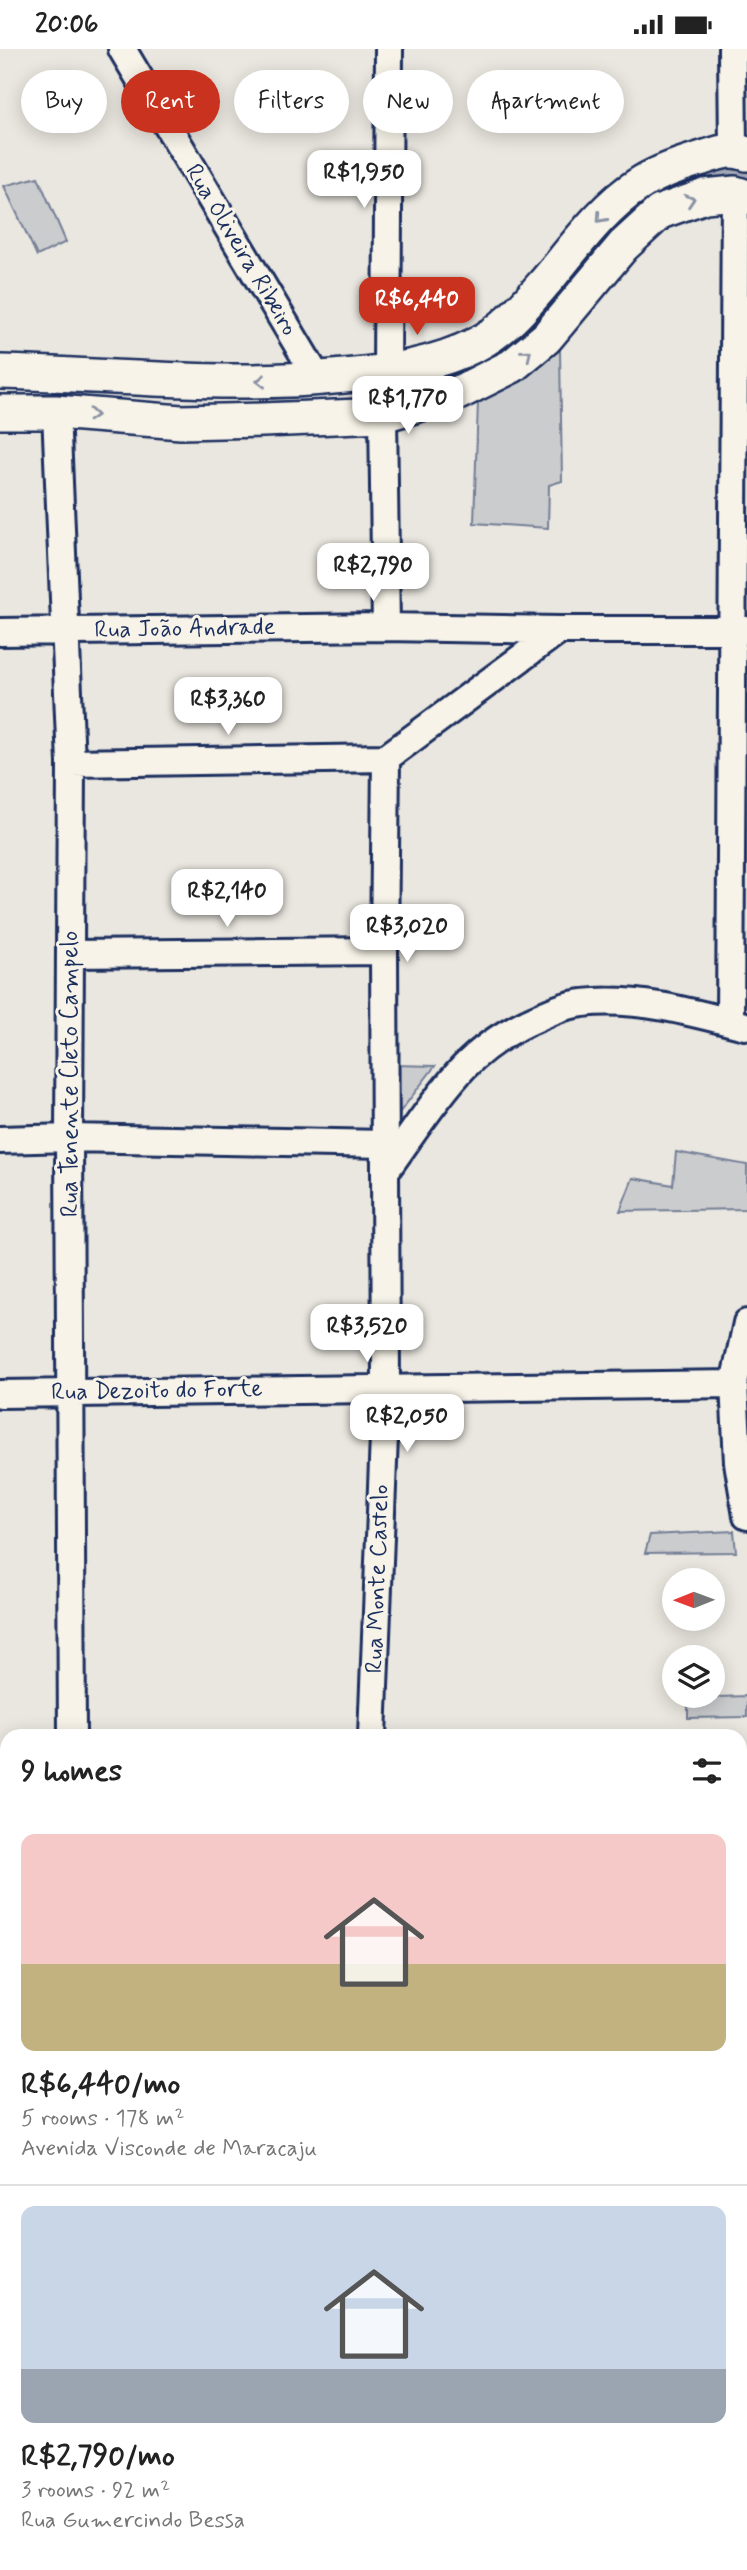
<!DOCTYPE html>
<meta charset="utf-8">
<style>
body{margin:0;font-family:Mynerve,sans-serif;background:#f2f2f2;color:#222;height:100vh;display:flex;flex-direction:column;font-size:26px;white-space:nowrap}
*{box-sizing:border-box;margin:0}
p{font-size:23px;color:#767676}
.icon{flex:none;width:38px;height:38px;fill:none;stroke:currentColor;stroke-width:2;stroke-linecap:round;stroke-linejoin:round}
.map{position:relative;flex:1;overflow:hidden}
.drawer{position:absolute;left:0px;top:1680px;width:747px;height:842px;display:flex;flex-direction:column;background:#fff;border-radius:21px 21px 0 0;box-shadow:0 4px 18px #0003}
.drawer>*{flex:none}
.banner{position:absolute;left:21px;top:21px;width:705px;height:63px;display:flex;gap:14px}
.needle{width:46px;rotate:269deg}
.controls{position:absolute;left:662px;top:1519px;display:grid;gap:14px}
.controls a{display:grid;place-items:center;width:63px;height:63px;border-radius:50%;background:#fff;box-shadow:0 4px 18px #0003;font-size:35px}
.price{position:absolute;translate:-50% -60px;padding:0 16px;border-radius:14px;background:#fff;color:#222;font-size:23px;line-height:46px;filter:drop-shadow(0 2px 4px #0008)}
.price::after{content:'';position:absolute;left:50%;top:42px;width:21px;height:16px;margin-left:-10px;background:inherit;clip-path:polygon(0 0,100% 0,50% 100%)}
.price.active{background:#c8321e;color:#fff}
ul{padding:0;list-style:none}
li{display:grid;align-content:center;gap:14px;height:371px;padding:0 21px}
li+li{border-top:2px solid #e0e0e0}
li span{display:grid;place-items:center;height:217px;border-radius:14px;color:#555}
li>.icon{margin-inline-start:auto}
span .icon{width:126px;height:126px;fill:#fffc;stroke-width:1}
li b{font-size:30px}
h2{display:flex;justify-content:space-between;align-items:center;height:84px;padding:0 21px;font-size:30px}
.pill{padding:0 24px;border-radius:32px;background:#fff;box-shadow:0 4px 18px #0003;font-size:24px;line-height:63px}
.pill.active{background:#c8321e;color:#fff}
.status{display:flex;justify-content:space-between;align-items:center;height:49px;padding:0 35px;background:#fff;direction:ltr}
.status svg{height:19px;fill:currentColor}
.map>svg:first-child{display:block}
.green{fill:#cbcccd;stroke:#737e96;stroke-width:2}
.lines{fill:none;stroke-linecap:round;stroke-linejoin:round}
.canal{stroke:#a3a8b4;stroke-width:23}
.minor-casing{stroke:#1b2f5e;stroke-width:32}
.major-casing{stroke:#1b2f5e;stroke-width:38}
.minor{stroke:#f7f3e8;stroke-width:26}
.major{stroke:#f7f3e8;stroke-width:33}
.oneway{stroke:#8991a3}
.labels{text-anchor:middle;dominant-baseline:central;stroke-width:6;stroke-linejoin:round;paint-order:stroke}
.street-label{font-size:24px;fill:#1b2f5e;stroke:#f7f3e8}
</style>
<div class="status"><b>20:06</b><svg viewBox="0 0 49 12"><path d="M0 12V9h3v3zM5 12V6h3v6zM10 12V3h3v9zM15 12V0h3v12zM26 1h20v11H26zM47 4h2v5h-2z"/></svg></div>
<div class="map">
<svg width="747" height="2521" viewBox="0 0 747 2521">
<rect width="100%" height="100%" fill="#eae7e0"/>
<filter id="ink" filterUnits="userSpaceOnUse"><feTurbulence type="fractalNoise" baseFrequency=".0143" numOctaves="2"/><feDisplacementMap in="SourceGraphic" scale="14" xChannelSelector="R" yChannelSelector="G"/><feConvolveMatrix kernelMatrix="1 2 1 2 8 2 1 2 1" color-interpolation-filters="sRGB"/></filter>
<g filter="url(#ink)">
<path class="green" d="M38,128L66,193L37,207L4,137Z
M560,301L562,432L549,436L548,479L474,474L478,352Z
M393,1016L435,1017L393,1072Z
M676,1103L747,1116V1160L620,1162L633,1129L673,1136Z
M734,1482L736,1503L645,1504L650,1486Z
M747,1647V1668L688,1669V1649Z"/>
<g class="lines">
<path class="canal" d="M635,165L681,128L737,118L747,122"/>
<g class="minor-casing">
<path id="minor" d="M122,0L318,330
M732,0L733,100
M387,323L389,0
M56,363L71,714L69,1089L72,1687
M383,366L386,578
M0,583L386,578L559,581H747
M386,709L559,581
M71,714L386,709
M70,905L384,902
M730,973L735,144
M0,1091L69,1089L386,1095
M386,1121C411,1087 434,1050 463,1019C482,999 503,985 528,973C546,965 563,956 583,954C634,947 696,964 745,977
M747,1274L734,1335L738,1413L747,1467
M0,1345L734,1335
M372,1687L386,1338L384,902L386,709
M740,1716H747
M0,1729H7
M740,2108L747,2107
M0,2114H7
M740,2138L747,2132
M0,2489H7
M638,2515L685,2521
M71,2521V2515
M482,2521L486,2515"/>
</g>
<g class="major-casing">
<path id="major" d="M0,323C115,326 229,339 344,327C389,323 436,316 477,295C506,280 526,255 547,231C573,200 604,157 638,136C656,124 676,117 696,111C717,105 726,98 747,105
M0,363H56L181,373L263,371L383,366L456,345L512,317L546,289L623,197L660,163L705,147L735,144L747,148"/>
</g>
<use href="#minor" class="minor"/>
<use href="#major" class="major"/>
</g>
<defs><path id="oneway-chevron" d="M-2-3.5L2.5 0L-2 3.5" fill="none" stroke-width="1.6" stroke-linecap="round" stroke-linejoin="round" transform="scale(1.75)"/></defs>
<g class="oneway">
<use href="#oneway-chevron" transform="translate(690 151) rotate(-18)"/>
<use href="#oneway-chevron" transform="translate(601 169) rotate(132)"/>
<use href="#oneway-chevron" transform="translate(527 305) rotate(-39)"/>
<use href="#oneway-chevron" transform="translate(261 332) rotate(179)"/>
<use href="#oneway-chevron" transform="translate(93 366) rotate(4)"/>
</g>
</g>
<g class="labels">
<g class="street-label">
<text transform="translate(241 201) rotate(59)">Rua Oliveira Ribeiro</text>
<text transform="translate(185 580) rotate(-1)">Rua João Andrade</text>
<text transform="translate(70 1025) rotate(-90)">Rua Tenente Cleto Campelo</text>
<text transform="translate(157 1342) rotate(-1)">Rua Dezoito do Forte</text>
<text transform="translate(378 1530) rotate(-88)">Rua Monte Castelo</text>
</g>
</g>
</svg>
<div class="controls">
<a><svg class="needle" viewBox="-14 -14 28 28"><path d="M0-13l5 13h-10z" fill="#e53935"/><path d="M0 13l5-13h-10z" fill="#767676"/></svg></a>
<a><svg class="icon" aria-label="layers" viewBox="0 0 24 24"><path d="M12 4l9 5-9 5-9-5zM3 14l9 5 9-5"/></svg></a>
</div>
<b class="price" style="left:364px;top:161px">R$1,950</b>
<b class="price active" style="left:417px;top:288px">R$6,440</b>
<b class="price" style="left:408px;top:387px">R$1,770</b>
<b class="price" style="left:373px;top:554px">R$2,790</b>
<b class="price" style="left:228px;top:688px">R$3,360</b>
<b class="price" style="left:227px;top:880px">R$2,140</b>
<b class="price" style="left:407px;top:915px">R$3,020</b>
<b class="price" style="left:367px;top:1315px">R$3,520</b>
<b class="price" style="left:407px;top:1405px">R$2,050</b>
<div class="banner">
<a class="pill">Buy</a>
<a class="pill active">Rent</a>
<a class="pill">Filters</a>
<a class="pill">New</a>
<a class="pill">Apartment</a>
</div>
<section class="drawer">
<h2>9 homes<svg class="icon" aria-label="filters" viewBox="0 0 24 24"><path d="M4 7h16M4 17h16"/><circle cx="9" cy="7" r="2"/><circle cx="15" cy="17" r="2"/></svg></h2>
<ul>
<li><span style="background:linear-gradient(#f6c9c9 60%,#c2b280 0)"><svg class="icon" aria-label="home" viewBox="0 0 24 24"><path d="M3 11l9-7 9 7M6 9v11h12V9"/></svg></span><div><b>R$6,440/mo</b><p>5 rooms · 178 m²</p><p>Avenida Visconde de Maracaju</p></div></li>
<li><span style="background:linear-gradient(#c9d6e8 75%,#9aa5b1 0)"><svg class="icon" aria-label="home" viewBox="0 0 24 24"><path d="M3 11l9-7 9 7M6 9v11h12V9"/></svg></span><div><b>R$2,790/mo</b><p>3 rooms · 92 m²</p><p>Rua Gumercindo Bessa</p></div></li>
</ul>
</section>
</div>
